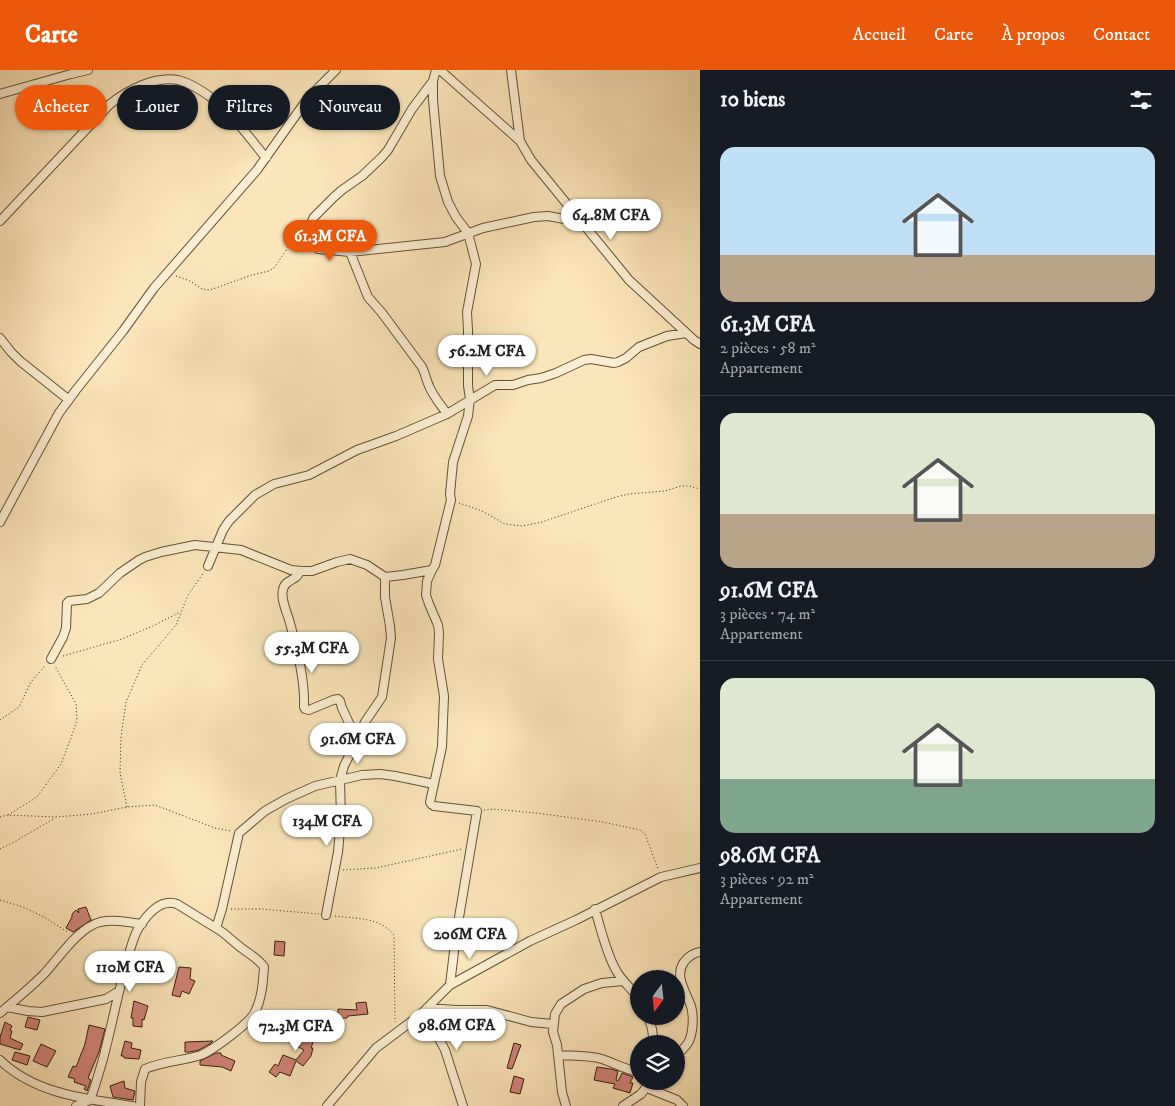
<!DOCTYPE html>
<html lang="fr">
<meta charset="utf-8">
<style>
body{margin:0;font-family:"IM FELL DW Pica",serif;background:#20242c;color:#f1f3f6;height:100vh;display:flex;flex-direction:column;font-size:19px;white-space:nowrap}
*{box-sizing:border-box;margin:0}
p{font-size:16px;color:#9ea1a6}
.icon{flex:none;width:28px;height:28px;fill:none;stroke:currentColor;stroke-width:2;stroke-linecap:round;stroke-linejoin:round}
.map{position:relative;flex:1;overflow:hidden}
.panel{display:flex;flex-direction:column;background:#171b24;width:475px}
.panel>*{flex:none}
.top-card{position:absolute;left:15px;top:15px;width:475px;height:45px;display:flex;gap:10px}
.needle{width:32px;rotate:195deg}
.buttons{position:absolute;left:630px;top:900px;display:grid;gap:10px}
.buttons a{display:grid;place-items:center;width:55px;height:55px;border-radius:50%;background:#171b24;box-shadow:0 1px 4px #0004;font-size:25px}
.price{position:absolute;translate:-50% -42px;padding:0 11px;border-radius:18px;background:#fff;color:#222;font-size:16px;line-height:32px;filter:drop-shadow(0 1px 2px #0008)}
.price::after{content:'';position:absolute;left:50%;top:30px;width:15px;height:11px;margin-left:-8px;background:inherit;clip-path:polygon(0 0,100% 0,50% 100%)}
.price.current{background:#ea580c;color:#fff}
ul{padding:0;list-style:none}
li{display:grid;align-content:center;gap:10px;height:265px;padding:0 20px}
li+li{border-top:1px solid #363941}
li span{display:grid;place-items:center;height:155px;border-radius:15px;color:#555}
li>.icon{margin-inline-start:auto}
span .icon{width:90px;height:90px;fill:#fffc;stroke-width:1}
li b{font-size:21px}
h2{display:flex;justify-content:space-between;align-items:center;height:60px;padding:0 20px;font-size:21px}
.pill{padding:0 18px;border-radius:22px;background:#171b24;box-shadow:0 1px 4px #0004;font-size:18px;line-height:45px}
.pill.current{background:#ea580c;color:#fff}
header{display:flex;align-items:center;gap:30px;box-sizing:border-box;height:70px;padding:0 25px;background:#ea580c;color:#fff}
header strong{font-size:24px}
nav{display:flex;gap:28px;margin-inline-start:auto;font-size:18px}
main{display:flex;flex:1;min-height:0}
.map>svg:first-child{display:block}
.building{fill:#d1837a;stroke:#32200b}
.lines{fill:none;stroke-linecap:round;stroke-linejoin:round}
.minor-casing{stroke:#645137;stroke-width:10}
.path{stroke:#32200b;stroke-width:1;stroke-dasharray:1 2.5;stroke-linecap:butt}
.minor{stroke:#fceed2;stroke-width:8}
</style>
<header>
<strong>Carte</strong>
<nav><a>Accueil</a><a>Carte</a><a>À propos</a><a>Contact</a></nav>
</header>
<main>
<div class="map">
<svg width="700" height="1036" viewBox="0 0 700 1036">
<rect width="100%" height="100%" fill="#fbe5ba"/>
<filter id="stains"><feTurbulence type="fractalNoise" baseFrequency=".004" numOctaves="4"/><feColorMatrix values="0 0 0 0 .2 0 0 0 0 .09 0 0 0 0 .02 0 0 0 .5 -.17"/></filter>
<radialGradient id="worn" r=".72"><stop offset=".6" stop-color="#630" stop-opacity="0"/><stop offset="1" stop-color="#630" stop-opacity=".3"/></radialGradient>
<path class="building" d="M155,25H169V38H155Z
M86,837L91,850L73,862L66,858L72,847V844L76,840L79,843L78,839Z
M275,871L285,872L284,886L274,885Z
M179,897L191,898L190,909L195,911L189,924L182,921L180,927L172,925Z
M134,931L148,936L144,950L142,949V957L133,956V948H131Z
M366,932L368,944L348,946L347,948H338V939L357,940L356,933Z
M28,947L40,950L37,960L25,957Z
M5,952L12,956L10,960L12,961L10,968L23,974L20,980L0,974V967Z
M89,955L105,959L99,982L88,1008L91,1010L87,1021L84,1019L86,1016L74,1012L75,1009L68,1007L73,996L76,997L85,974Z
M298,955L309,958L307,964L315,966L311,978H313L311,986L303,996L296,991L290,1006L280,1002L276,1007L269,1002L275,994L278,996L283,985L296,990L304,980L289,972Z
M125,971L132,973L131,978L141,980L139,989L124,988V986H121Z
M213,971L211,973L199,980L190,982H185V972Z
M514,973L521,975L512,999L507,998Z
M41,974L56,981L47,997L33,991Z
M15,982L30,986L27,995L12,990Z
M216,983H221V985L235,991L231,1001L222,997L200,995V991Z
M597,997L611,999L618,1001L616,1010L618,1011L622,1003L633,1007L630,1013H633L630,1023L613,1018L615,1014L594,1010Z
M514,1006L524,1009L520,1024L510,1022Z
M124,1011L125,1018L135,1021L133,1030L113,1027L110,1016Z"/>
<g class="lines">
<g class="minor-casing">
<path id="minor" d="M440,0L520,71L531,90L629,210L694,270L700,274
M511,0L520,71
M433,11L412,39L388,80L382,87L362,106L342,120L334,127L314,147L310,155L311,163L314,173L318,179L350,182L445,172L483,158L534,147L548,146L564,149L584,154
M0,24L71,4L88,0
M0,151L110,34C128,20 154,6 178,10C190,13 201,20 212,28C216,31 220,34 224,38C238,52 253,72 266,88
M350,182L368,227L382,243L422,297C425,303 426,309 429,316C433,326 441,335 447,344
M0,268L11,282L20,291L69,330
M0,452L59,343L76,320L123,261L154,218L257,100L308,28L336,0
M208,496L223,460L229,451L255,425L274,414L309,405L357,380L396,366L447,344L495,315H513L528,310L541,308L556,303L584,290L591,289L614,293L618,292L626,288L639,277L667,266L686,263
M432,500L427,511L426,525L429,534L438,555L439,563L438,589L444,626L442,677L434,714
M301,501C299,503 298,505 296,507C291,511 284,512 283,520C280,528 288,545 290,553C297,580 305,609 304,637L305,639L309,640L333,630L338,629L340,631L342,638L357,670
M51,589L63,567L66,558L67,533L69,531L87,529L99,523L120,503L139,490L145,487L161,482L195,475L241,480L291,500L301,501H312L337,492L350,489L367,495L385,507
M595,839C600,857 607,886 617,902C623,912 632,919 639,929
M326,845L338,782L341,749L340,710L344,696L357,670L365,652L382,627L391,568L390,556L385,527V507L403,505L432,500L435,495L451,430L450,424L453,392L468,346L470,329L468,316V260L467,242L476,194L468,163L456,147L448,132L440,106L433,30V11L436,0
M7,937C19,927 32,916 44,904C59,888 78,858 100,852C114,849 128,852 142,854
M427,938L456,940H487L531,952L553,954
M0,943L7,937L28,941L42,942L106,929L119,921
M420,945L436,963L445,980L463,1036
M648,946L652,959L654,974
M558,985C573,986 588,985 602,989C614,993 626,1000 639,1002
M676,986C680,982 687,976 689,971C693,962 694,946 691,936C686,922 674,906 684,892C688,887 694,883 700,882
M0,990C35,1024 86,1029 133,1036
M647,1018L677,1030L683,1036
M76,1036L90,1030C95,1017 99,1003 103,989C110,963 115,937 122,910C126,896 131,871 138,859C146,846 160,828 177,834L216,858
M140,1036L141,1012L145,999C163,991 183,991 201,985C213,980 250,953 255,942C262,928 263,912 264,897C257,887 247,883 239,876C231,870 225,863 216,858L222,839L239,763L265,741L286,729L315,716L362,705L380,704L395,706L434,714L430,732L431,734L434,736L477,741L456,865L450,915
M327,1036L376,978L420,945L450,915L530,871L576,850L661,807L700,798
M566,1036L562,1022L557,975L553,962L555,944L561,934L584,919L602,913L623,911
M623,1036L641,1024L651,1011"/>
</g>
<path class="path" d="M176,206L190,211L202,219L210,220L252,205L269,201L274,198L287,179L301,162
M459,433L482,441L505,454L522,456L542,452L616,427L629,424L665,421L681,416H689L700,419
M63,586L122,569L153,556L180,542
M0,650L19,637L31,612L45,596
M127,737L120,703L121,667L126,632L142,595L176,555L188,525L204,502
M484,740L493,739L536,743L603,752L640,760L645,764L658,799
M8,745L37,727L61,694L71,668L77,650L76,634L55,596
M0,747L7,745L56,747L92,744L127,737L155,735L215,758L231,761
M0,779L16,771L55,748
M343,800L376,798L462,779
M0,830L23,837L44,847L69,863
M231,839H261L319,844
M335,846C357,849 380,847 394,865L395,952"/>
<use href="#minor" class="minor"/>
</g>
<rect width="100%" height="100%" filter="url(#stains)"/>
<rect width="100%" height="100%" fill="url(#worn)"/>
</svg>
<div class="buttons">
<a><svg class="needle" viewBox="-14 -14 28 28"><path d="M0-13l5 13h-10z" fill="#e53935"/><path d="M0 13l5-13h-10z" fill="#9ea1a6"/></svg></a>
<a><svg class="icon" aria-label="layers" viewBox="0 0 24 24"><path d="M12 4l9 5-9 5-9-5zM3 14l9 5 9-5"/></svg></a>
</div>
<b class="price" style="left:611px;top:171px">64.8M CFA</b>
<b class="price current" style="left:330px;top:192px">61.3M CFA</b>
<b class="price" style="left:487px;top:307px">56.2M CFA</b>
<b class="price" style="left:312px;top:604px">55.3M CFA</b>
<b class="price" style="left:358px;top:695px">91.6M CFA</b>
<b class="price" style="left:327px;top:777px">134M CFA</b>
<b class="price" style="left:470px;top:890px">206M CFA</b>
<b class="price" style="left:130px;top:923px">110M CFA</b>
<b class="price" style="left:457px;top:981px">98.6M CFA</b>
<b class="price" style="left:296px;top:982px">72.3M CFA</b>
<div class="top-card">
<a class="pill current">Acheter</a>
<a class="pill">Louer</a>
<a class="pill">Filtres</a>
<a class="pill">Nouveau</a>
</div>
</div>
<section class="panel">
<h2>10 biens<svg class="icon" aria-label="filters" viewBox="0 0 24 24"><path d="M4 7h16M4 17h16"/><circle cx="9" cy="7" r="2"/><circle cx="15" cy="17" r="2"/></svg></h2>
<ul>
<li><span style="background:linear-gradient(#bfe0f5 70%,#b9a48a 0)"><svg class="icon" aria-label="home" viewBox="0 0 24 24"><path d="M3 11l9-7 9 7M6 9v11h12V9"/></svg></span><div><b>61.3M CFA</b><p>2 pièces · 58 m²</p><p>Appartement</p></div></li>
<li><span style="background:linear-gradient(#dfe7d0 65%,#b9a48a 0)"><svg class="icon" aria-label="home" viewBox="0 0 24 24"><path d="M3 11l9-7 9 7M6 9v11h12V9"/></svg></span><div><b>91.6M CFA</b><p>3 pièces · 74 m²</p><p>Appartement</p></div></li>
<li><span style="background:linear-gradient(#dfe7d0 65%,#7fa58c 0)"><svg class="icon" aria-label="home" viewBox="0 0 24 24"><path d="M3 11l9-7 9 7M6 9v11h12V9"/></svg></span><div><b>98.6M CFA</b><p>3 pièces · 92 m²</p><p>Appartement</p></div></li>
</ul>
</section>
</main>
